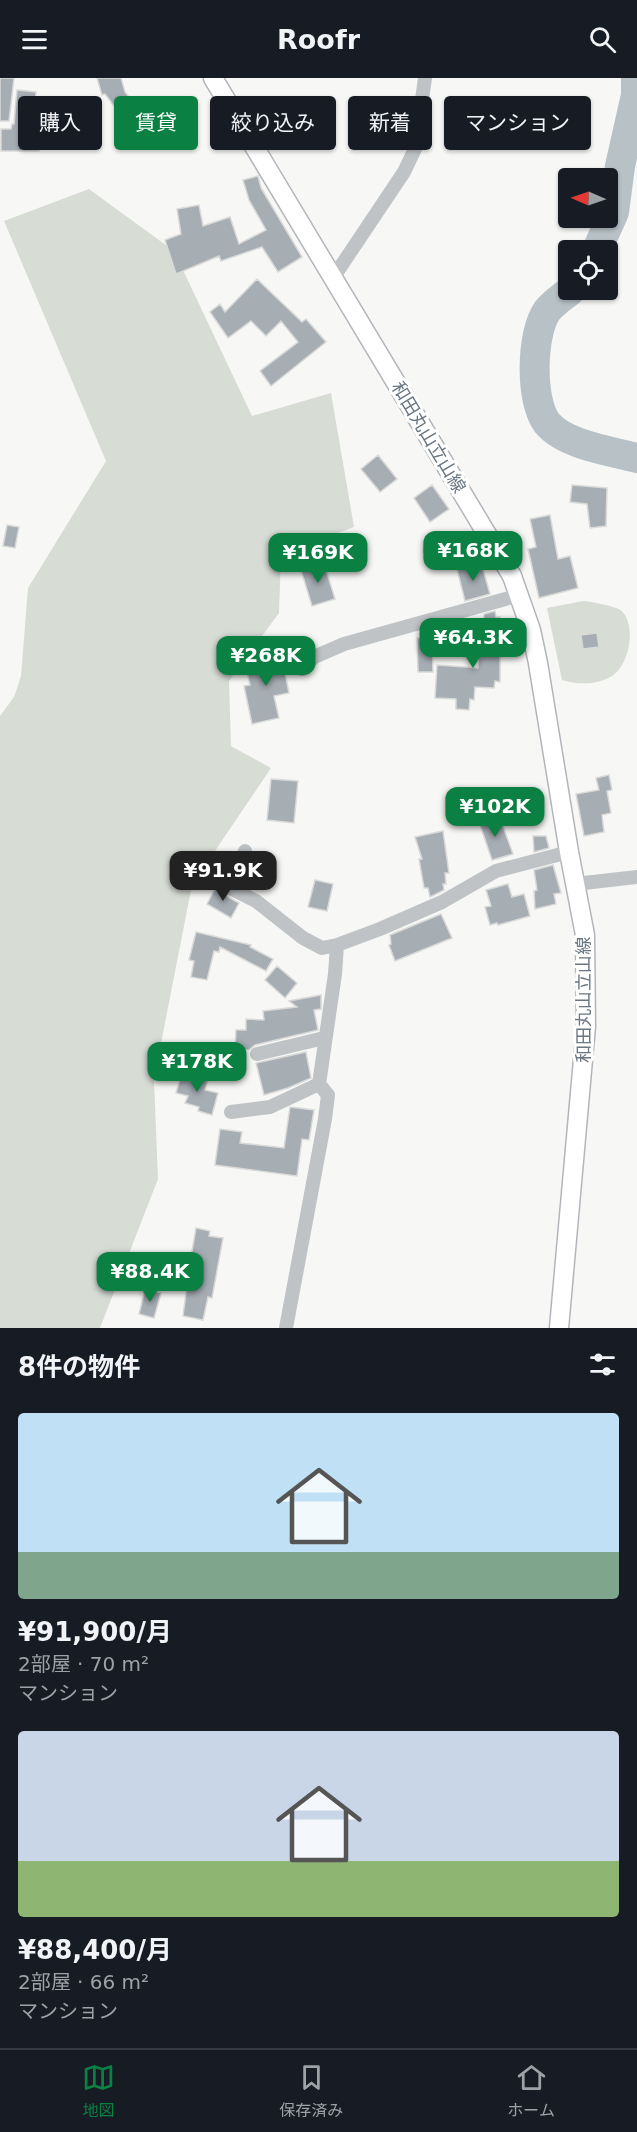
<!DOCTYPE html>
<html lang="ja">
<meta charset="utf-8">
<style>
body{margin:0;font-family:"DejaVu Sans","Noto Sans JP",sans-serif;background:#242831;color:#f1f3f6;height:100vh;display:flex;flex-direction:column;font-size:22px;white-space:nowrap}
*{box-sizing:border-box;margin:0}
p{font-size:20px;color:#9ea1a6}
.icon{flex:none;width:33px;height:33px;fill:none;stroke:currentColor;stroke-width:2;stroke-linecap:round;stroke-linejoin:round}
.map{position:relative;height:1250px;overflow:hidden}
.sheet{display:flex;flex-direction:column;background:#171b24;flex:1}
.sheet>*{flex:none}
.hud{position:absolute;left:18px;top:18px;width:602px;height:54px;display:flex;gap:12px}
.needle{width:39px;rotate:272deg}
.tools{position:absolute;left:558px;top:90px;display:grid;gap:12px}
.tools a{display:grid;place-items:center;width:60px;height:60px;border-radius:6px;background:#171b24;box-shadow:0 2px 4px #0004;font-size:30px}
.price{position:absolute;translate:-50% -51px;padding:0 14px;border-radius:12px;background:#0b8043;color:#fff;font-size:20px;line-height:39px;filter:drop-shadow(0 2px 3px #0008)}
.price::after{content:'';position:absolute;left:50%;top:36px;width:18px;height:14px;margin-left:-9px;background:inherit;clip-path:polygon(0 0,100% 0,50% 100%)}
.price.on{background:#222;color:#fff}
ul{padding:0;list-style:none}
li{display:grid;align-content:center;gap:12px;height:318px;padding:0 18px}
li span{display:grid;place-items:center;height:186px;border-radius:6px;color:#555}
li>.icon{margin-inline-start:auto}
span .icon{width:108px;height:108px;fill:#fffc;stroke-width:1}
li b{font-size:26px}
h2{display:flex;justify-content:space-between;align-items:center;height:72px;padding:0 18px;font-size:26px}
.chip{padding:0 21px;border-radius:6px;background:#171b24;box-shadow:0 2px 4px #0004;font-size:21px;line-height:54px}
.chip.on{background:#0b8043;color:#fff}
header{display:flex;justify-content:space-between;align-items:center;height:78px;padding:0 18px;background:#171b24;font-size:27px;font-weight:700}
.dock{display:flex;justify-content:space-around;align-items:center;height:84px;border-top:2px solid #363941;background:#171b24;font-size:16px;color:#9ea1a6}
.dock a{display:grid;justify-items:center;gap:3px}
.dock .on{color:#0b8043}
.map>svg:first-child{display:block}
.green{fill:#d7dcd5}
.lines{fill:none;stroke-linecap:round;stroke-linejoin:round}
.river{stroke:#b8c2c6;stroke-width:30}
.building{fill:#a6adb3;stroke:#d9d9d8;stroke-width:1.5}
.secondary-casing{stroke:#b2b6bb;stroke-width:21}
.street{stroke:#bfc3c6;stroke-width:14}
.secondary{stroke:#fff;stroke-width:18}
.labels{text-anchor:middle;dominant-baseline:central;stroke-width:6;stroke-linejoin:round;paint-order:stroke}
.street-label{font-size:18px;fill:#6a7783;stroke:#fff}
</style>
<header><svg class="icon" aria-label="menu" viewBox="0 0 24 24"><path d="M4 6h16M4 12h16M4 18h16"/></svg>Roofr<svg class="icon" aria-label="search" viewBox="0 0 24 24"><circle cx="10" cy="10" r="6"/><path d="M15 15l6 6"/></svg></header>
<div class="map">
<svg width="637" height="1250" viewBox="0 0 637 1250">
<rect width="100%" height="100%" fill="#f7f8f5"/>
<path class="green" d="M89,111L174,173L252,338L331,315L354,449L281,476L279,535L229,603L231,668L271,690L192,807L154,1001L158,1101L100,1250H0V638L14,619L21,598L28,510L106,383L4,143Z
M583,523C594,524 608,527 619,531C637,542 631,586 612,598C598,607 577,607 562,602L547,530Z"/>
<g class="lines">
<path class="river" d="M597,172L614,134L620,88L636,17V0
M571,212C564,218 553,225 547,233C531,256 530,323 547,345C565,367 611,373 637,380"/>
</g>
<path class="building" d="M0,0H14L9,43H0Z
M97,0H121L125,14L155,53L139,65L136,61L133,62L119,43L123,40L105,16L102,17Z
M17,12L36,14L33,51H40L39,73H1V51H11L12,46H14Z
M186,25L197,42L182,52L171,34Z
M258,98L261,110L302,179L278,194L262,169L221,183L219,178L176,196L165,162L181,156L177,131L199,127L203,148L230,139L239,166L266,152L249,122L243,102Z
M257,201L302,244L306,241L326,264L271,308L260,293L298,264L281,243L266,258L251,243L228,260L210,234L220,226L225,234Z
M378,377L397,401L380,414L361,391Z
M432,407L449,431L430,444L414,420Z
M572,407L607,410L606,448L590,450L587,426L570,424Z
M550,437L558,481L570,478L578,510L539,520L528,471L536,469L530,441Z
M7,447L19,449L15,470L3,468Z
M426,458L445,461L443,478L423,474Z
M481,484L490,516L465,523L457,491Z
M324,485L335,521L312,528L301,492Z
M495,533L496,539H500V604L495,603L494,610L475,609L474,622L470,621L469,632L456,631V621L435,620L437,587L478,590L479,572H483L484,536Z
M597,555L599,569L583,571L581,557Z
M432,559L433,594H418L417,560Z
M289,577L293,593L285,595L289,615L274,618L279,640L252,646L244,608L250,607L245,586Z
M609,697L612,712L607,713L611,735L602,737L604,754L584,758L576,716L599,712L596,700Z
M271,701L298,703L294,745L267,742Z
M492,737L496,744L501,743L513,776L492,782L478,741Z
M443,753L449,795H445L446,806H443L444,812L430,819L428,810H424L419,781H422L415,759Z
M533,758H546L549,770L534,774Z
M553,787L561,815L554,816L556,826L535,831L534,813L537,812L534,792Z
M315,802L333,806L327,833L308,829Z
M508,806L512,819L524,816L530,838L498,847L497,845L490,847L485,829L491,828L486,812Z
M217,807L223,810L228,819L239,825L231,840L207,826Z
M441,836L452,860L395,883L389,867L391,866L390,857Z
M196,854L251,867L250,869L273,881L266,893L220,869L219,874L214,873L207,902L191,899L194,883L189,882Z
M277,888L297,905L285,920L265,902Z
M321,917V931L314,932L318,952L255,967L249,972H235L236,952H246V941L264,942L263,933L297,929L289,923Z
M306,974L311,1000L288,1010L264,1017L256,985Z
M182,994L208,1001L205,1012L218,1015L212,1037L198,1033L199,1029L185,1025L188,1018L176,1015Z
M290,1029L314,1032L309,1062L302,1061L297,1098L215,1087L220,1051L242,1054L240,1065L284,1070Z
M196,1150L210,1153L209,1158L223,1160L212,1220L208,1219L203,1242L183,1238L189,1192L180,1190L182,1178L191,1179Z
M145,1211L161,1215L154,1240L139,1236Z"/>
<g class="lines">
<g class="secondary-casing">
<path id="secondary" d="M213,0L512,498L531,552L538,585L569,774L585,857L586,948L559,1250"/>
</g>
<path class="street" d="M333,200L404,94L415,71L425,0
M302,591L314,579L344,566L520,517
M245,773L232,811L256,823L303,860L322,870L337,867L380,851L442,824L496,793L569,774
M575,806L637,799
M257,976L324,960
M231,1034L270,1029L319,1006
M286,1250L325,1041L328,1017L319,1006L335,896L337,867"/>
<use href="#secondary" class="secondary"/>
</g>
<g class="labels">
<g class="street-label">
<text transform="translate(429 359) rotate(59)">和田丸山立山線</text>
<text transform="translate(583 922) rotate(-90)">和田丸山立山線</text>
</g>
</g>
</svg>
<div class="tools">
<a><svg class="needle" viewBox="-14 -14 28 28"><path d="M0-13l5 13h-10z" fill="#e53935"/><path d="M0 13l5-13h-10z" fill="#9ea1a6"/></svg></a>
<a><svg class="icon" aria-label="locate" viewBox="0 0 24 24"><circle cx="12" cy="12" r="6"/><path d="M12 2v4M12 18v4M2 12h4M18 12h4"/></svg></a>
</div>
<b class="price" style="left:473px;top:504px">¥168K</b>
<b class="price" style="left:318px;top:506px">¥169K</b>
<b class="price" style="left:473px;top:591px">¥64.3K</b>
<b class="price" style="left:266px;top:609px">¥268K</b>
<b class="price" style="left:495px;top:760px">¥102K</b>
<b class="price on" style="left:223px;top:824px">¥91.9K</b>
<b class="price" style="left:197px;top:1015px">¥178K</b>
<b class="price" style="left:150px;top:1225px">¥88.4K</b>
<div class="hud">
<a class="chip">購入</a>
<a class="chip on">賃貸</a>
<a class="chip">絞り込み</a>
<a class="chip">新着</a>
<a class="chip">マンション</a>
</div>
</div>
<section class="sheet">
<h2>8件の物件<svg class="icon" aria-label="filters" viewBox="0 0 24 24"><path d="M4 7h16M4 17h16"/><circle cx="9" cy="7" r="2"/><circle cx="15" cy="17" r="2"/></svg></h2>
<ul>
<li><span style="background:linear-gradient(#bfe0f5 75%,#7fa58c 0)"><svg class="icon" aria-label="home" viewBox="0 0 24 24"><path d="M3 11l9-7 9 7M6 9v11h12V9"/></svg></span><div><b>¥91,900/月</b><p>2部屋 · 70 m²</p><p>マンション</p></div></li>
<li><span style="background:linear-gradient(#c9d6e8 70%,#8fb573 0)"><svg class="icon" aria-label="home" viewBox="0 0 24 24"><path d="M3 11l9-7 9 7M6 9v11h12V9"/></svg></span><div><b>¥88,400/月</b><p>2部屋 · 66 m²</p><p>マンション</p></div></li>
</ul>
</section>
<nav class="dock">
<a class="on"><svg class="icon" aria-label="map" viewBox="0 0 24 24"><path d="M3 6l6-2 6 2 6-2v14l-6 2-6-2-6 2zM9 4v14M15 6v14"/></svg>地図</a>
<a><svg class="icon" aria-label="saved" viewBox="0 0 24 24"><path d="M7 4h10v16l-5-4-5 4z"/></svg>保存済み</a>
<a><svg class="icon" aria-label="home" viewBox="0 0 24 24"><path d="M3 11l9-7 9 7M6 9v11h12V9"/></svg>ホーム</a>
</nav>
